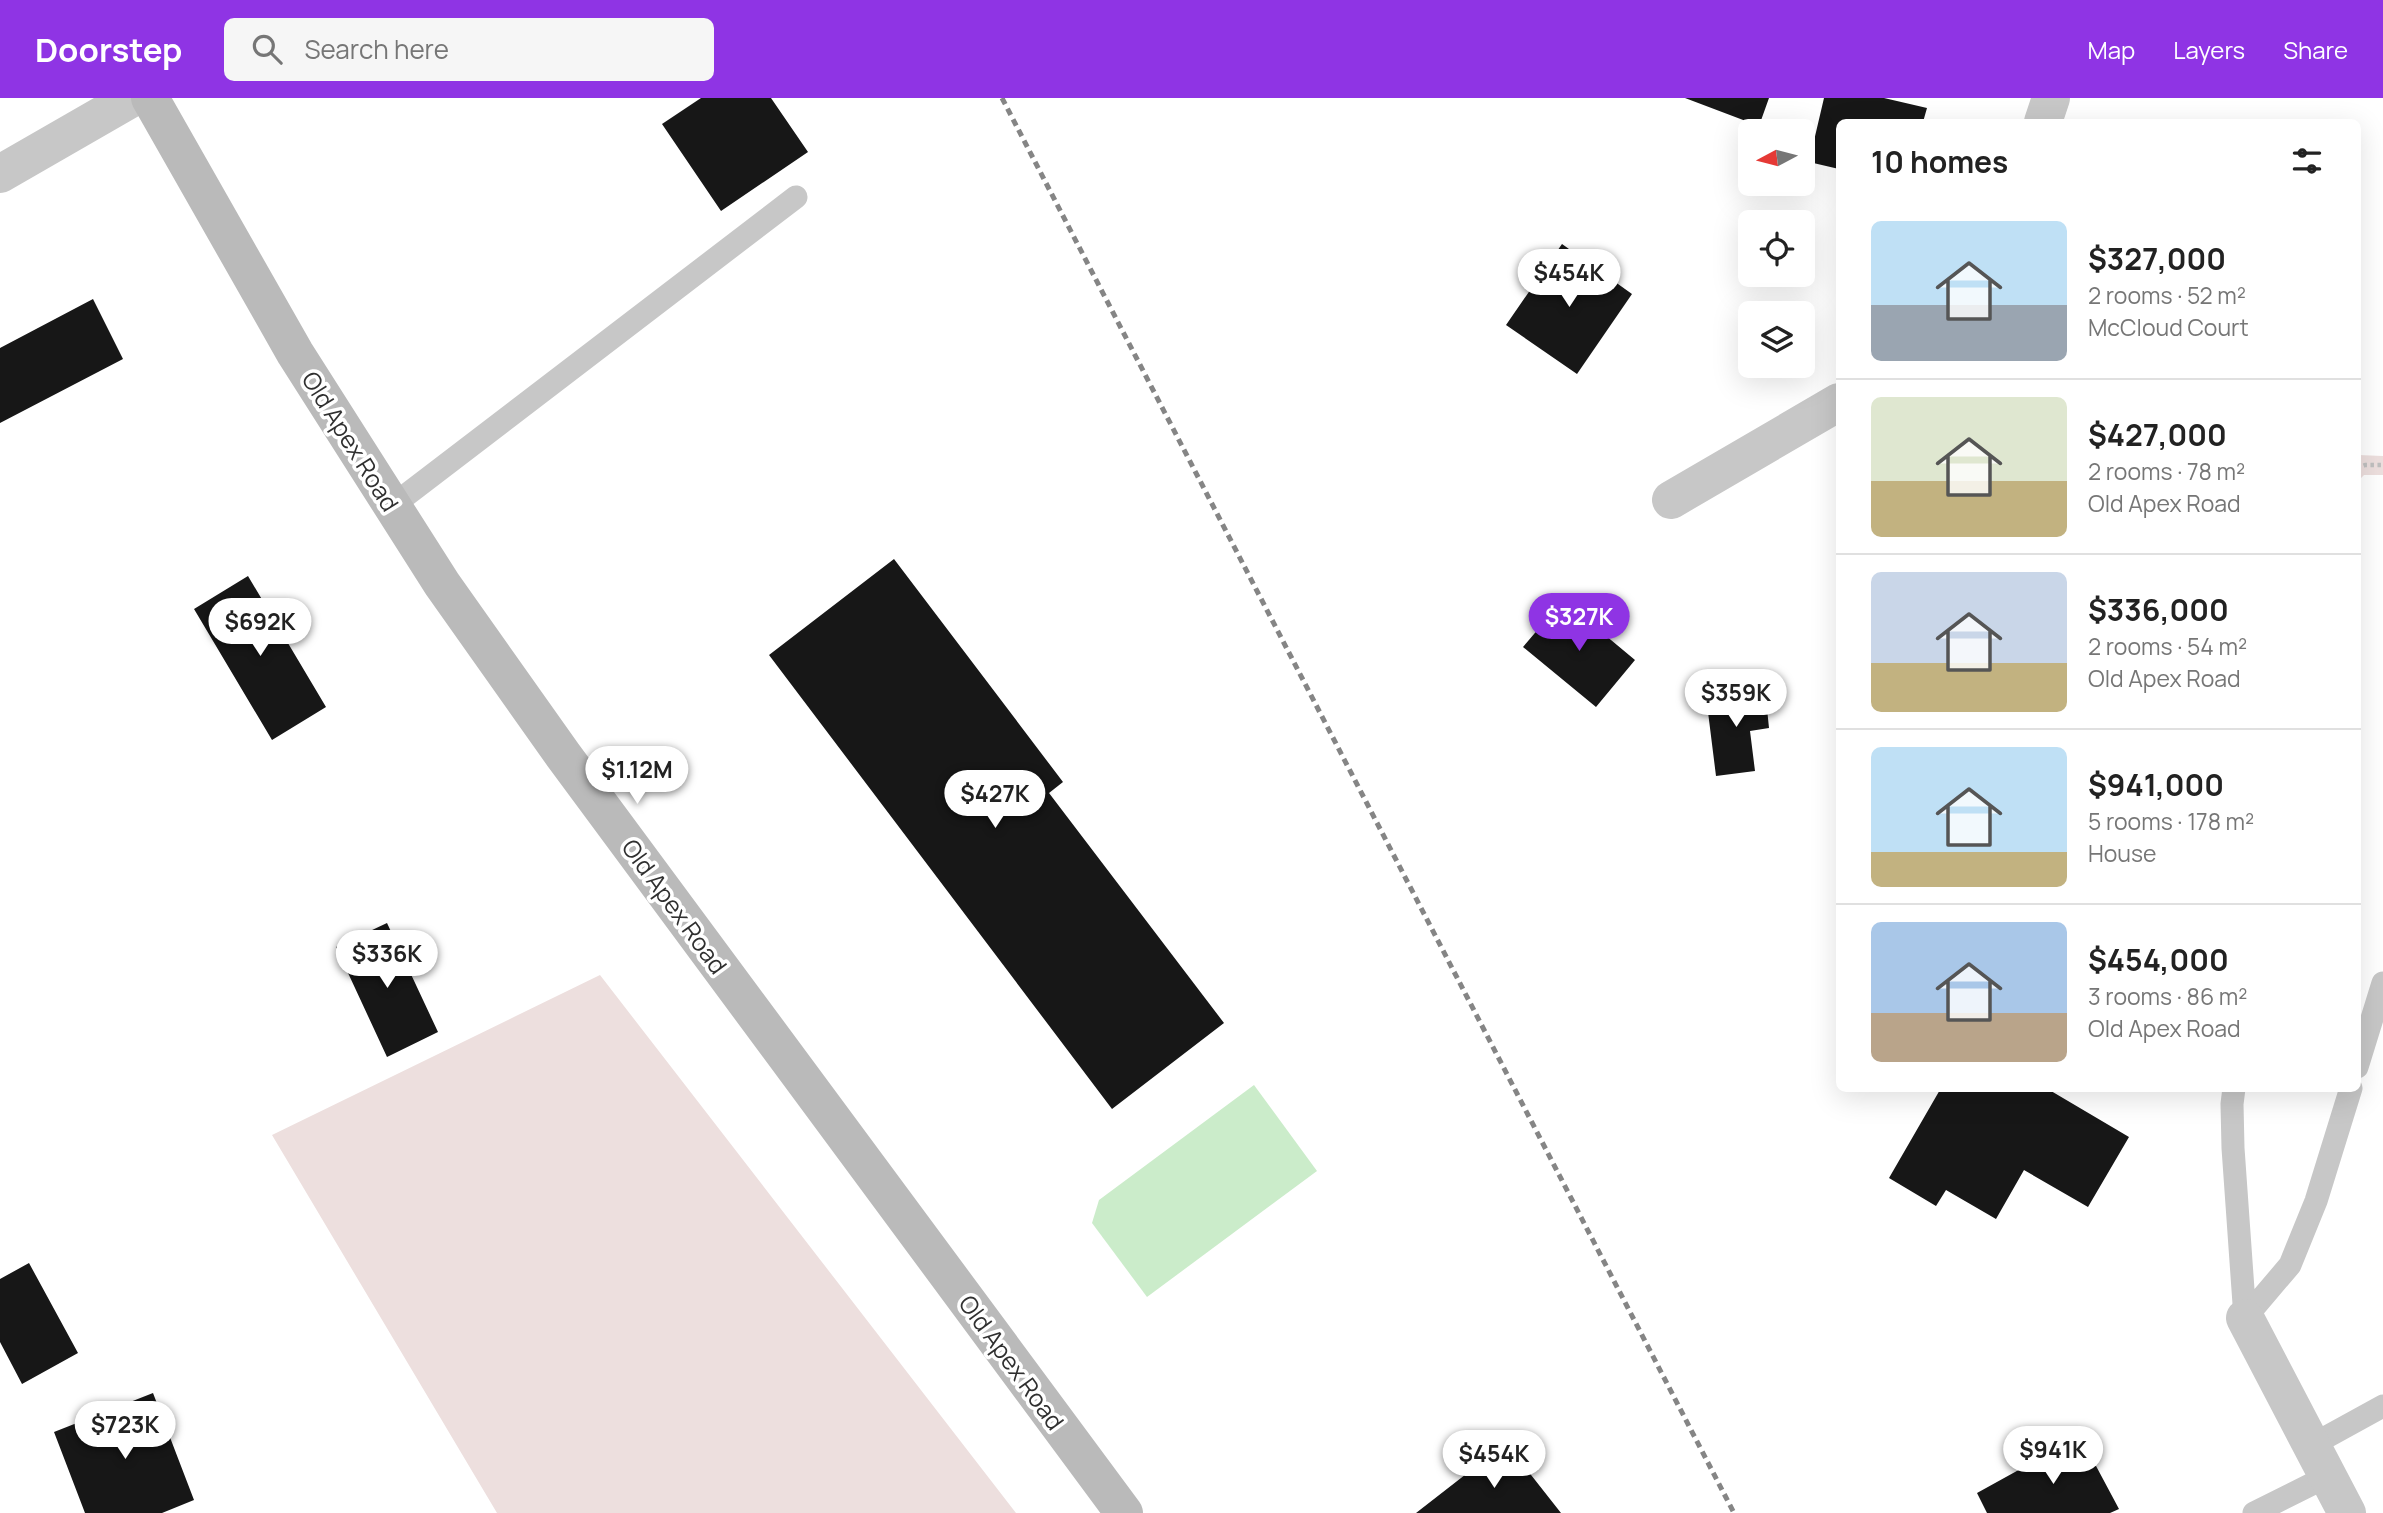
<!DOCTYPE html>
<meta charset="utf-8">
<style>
body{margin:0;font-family:Manrope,sans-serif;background:#f6f6f6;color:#222;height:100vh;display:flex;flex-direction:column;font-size:26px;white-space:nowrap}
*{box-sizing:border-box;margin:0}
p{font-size:23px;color:#767676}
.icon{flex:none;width:38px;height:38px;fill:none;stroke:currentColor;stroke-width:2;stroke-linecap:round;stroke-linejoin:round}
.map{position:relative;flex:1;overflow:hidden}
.details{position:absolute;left:1836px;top:21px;width:525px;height:973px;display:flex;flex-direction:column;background:#fff;border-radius:10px;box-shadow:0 7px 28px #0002}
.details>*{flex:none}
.needle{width:46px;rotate:263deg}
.buttons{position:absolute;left:1738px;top:21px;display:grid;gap:14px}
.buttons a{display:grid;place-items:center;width:77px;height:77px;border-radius:10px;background:#fff;box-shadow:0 7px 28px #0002;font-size:35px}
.price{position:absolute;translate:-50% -60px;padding:0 16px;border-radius:24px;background:#fff;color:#222;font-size:23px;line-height:46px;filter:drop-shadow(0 2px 4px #0008)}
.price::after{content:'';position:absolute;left:50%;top:42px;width:21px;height:16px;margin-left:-10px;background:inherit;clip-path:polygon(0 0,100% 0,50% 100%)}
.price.on{background:#8f34e4;color:#fff}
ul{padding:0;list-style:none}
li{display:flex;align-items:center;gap:21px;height:175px;padding:0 35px}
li+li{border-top:2px solid #e0e0e0}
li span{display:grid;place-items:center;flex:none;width:196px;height:140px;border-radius:10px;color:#555}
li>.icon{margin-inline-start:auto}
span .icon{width:84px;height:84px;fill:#fffc;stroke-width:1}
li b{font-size:30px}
h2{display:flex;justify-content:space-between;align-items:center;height:84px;padding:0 35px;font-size:30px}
header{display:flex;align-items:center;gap:42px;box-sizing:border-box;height:98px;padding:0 35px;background:#8f34e4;color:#fff}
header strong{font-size:33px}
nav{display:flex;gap:38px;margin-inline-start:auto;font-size:24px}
.search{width:490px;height:63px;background:#f6f6f6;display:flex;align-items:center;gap:18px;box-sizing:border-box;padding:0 24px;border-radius:10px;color:#767676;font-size:26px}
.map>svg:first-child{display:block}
.green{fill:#eddfde}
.water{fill:#cbecca}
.building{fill:#171717}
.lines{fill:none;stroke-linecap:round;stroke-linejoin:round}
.path{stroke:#c0c0c0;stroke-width:4.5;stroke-dasharray:3.5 3.5;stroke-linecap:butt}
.lane{stroke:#c7c7c7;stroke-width:23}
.street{stroke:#c7c7c7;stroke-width:38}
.secondary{stroke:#bababa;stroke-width:38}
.rail{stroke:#858585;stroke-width:5;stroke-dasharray:7 5;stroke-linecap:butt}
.labels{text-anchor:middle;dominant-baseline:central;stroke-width:7;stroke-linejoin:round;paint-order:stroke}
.street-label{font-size:24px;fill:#303030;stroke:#fff}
</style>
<header>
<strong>Doorstep</strong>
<div class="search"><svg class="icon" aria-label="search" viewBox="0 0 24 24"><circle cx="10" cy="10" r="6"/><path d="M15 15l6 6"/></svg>Search here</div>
<nav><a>Map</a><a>Layers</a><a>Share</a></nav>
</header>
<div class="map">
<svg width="2383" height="1415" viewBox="0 0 2383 1415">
<rect width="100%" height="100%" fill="#fff"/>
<path class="green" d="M2358,357L2383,358V377H2364L2357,384Z
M600,877L1016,1415H497L272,1037Z"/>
<path class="water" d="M1254,987L1317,1073L1147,1199L1092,1125L1099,1102Z"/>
<path class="building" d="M701,0H771L808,54L721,113L662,26Z
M1685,0H1769L1759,28Z
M1824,0H1884L1927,10L1923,24H1839V71L1809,64Z
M1562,146L1632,196L1577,276L1506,227Z
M93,201L123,261L0,325V250Z
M894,461L1063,684L1049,695L1224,925L1112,1011L769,557Z
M248,478L326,609L272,642L194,511Z
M1563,502L1635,562L1596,609L1523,549Z
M1765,591L1769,630L1750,633L1755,673L1716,678L1706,598Z
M387,825L438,934L387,959L336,849Z
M1941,990H2046L2129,1039L2088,1109L2024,1072L1996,1121L1946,1092L1936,1108L1889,1080Z
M29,1165L78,1255L22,1286L0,1244V1181Z
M153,1295L194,1402L162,1415H85L54,1334Z
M2080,1338L2119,1411L2110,1415H1987L1977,1395Z
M1506,1345L1561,1415H1416Z"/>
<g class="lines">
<path class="path" d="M2357,370L2365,367H2383"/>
<path class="lane" d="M392,408L796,99
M2357,969L2383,885
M2234,990L2232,1006L2233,1050L2245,1220
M2245,1220L2290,1167L2316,1103L2351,990
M2312,1347L2383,1308
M2254,1415L2328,1378"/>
<path class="street" d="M2043,24L2051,0
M0,76L132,0
M1671,402L1839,304
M2245,1220L2347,1415"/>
<path class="secondary" d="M150,0L295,255L442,486L563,657L1124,1415"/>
<path class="rail" d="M1002,0L1734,1415"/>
</g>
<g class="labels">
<g class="street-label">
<text transform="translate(351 343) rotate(58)">Old Apex Road</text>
<text transform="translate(675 808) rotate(54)">Old Apex Road</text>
<text transform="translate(1012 1264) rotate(54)">Old Apex Road</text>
</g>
</g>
</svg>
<div class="buttons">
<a><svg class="needle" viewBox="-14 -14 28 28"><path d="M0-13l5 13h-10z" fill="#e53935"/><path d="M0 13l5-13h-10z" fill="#767676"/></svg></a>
<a><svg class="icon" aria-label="locate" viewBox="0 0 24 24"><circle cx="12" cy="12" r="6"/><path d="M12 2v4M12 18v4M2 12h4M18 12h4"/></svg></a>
<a><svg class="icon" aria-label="layers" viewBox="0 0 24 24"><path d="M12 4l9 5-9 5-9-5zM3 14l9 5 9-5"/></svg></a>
</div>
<b class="price" style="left:1569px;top:211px">$454K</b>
<b class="price on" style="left:1579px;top:555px">$327K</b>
<b class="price" style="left:260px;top:560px">$692K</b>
<b class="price" style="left:1736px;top:631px">$359K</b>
<b class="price" style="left:637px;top:708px">$1.12M</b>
<b class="price" style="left:995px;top:732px">$427K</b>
<b class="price" style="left:387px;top:892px">$336K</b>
<b class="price" style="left:125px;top:1363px">$723K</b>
<b class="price" style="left:2053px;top:1388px">$941K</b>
<b class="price" style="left:1494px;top:1392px">$454K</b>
<section class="details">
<h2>10 homes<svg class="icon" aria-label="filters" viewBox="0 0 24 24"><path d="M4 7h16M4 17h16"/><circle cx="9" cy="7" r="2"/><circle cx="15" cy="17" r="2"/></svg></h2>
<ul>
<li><span style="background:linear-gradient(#bfe0f5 60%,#9aa5b1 0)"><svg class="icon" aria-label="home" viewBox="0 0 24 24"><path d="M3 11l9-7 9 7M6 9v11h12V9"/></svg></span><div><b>$327,000</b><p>2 rooms · 52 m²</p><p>McCloud Court</p></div></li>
<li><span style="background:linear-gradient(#dfe7d0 60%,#c2b280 0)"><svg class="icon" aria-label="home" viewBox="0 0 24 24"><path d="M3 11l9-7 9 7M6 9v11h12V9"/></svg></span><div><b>$427,000</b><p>2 rooms · 78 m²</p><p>Old Apex Road</p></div></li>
<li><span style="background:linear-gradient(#c9d6e8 65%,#c2b280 0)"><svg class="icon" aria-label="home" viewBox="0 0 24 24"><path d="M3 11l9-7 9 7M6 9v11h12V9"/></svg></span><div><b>$336,000</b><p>2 rooms · 54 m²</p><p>Old Apex Road</p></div></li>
<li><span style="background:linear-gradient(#bfe0f5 75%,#c2b280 0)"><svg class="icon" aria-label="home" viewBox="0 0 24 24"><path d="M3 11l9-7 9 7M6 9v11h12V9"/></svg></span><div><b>$941,000</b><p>5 rooms · 178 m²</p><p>House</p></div></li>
<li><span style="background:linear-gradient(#a9c7e8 65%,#b9a48a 0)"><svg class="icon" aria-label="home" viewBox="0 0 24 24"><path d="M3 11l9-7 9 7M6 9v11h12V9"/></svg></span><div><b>$454,000</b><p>3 rooms · 86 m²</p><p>Old Apex Road</p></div></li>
</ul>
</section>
</div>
